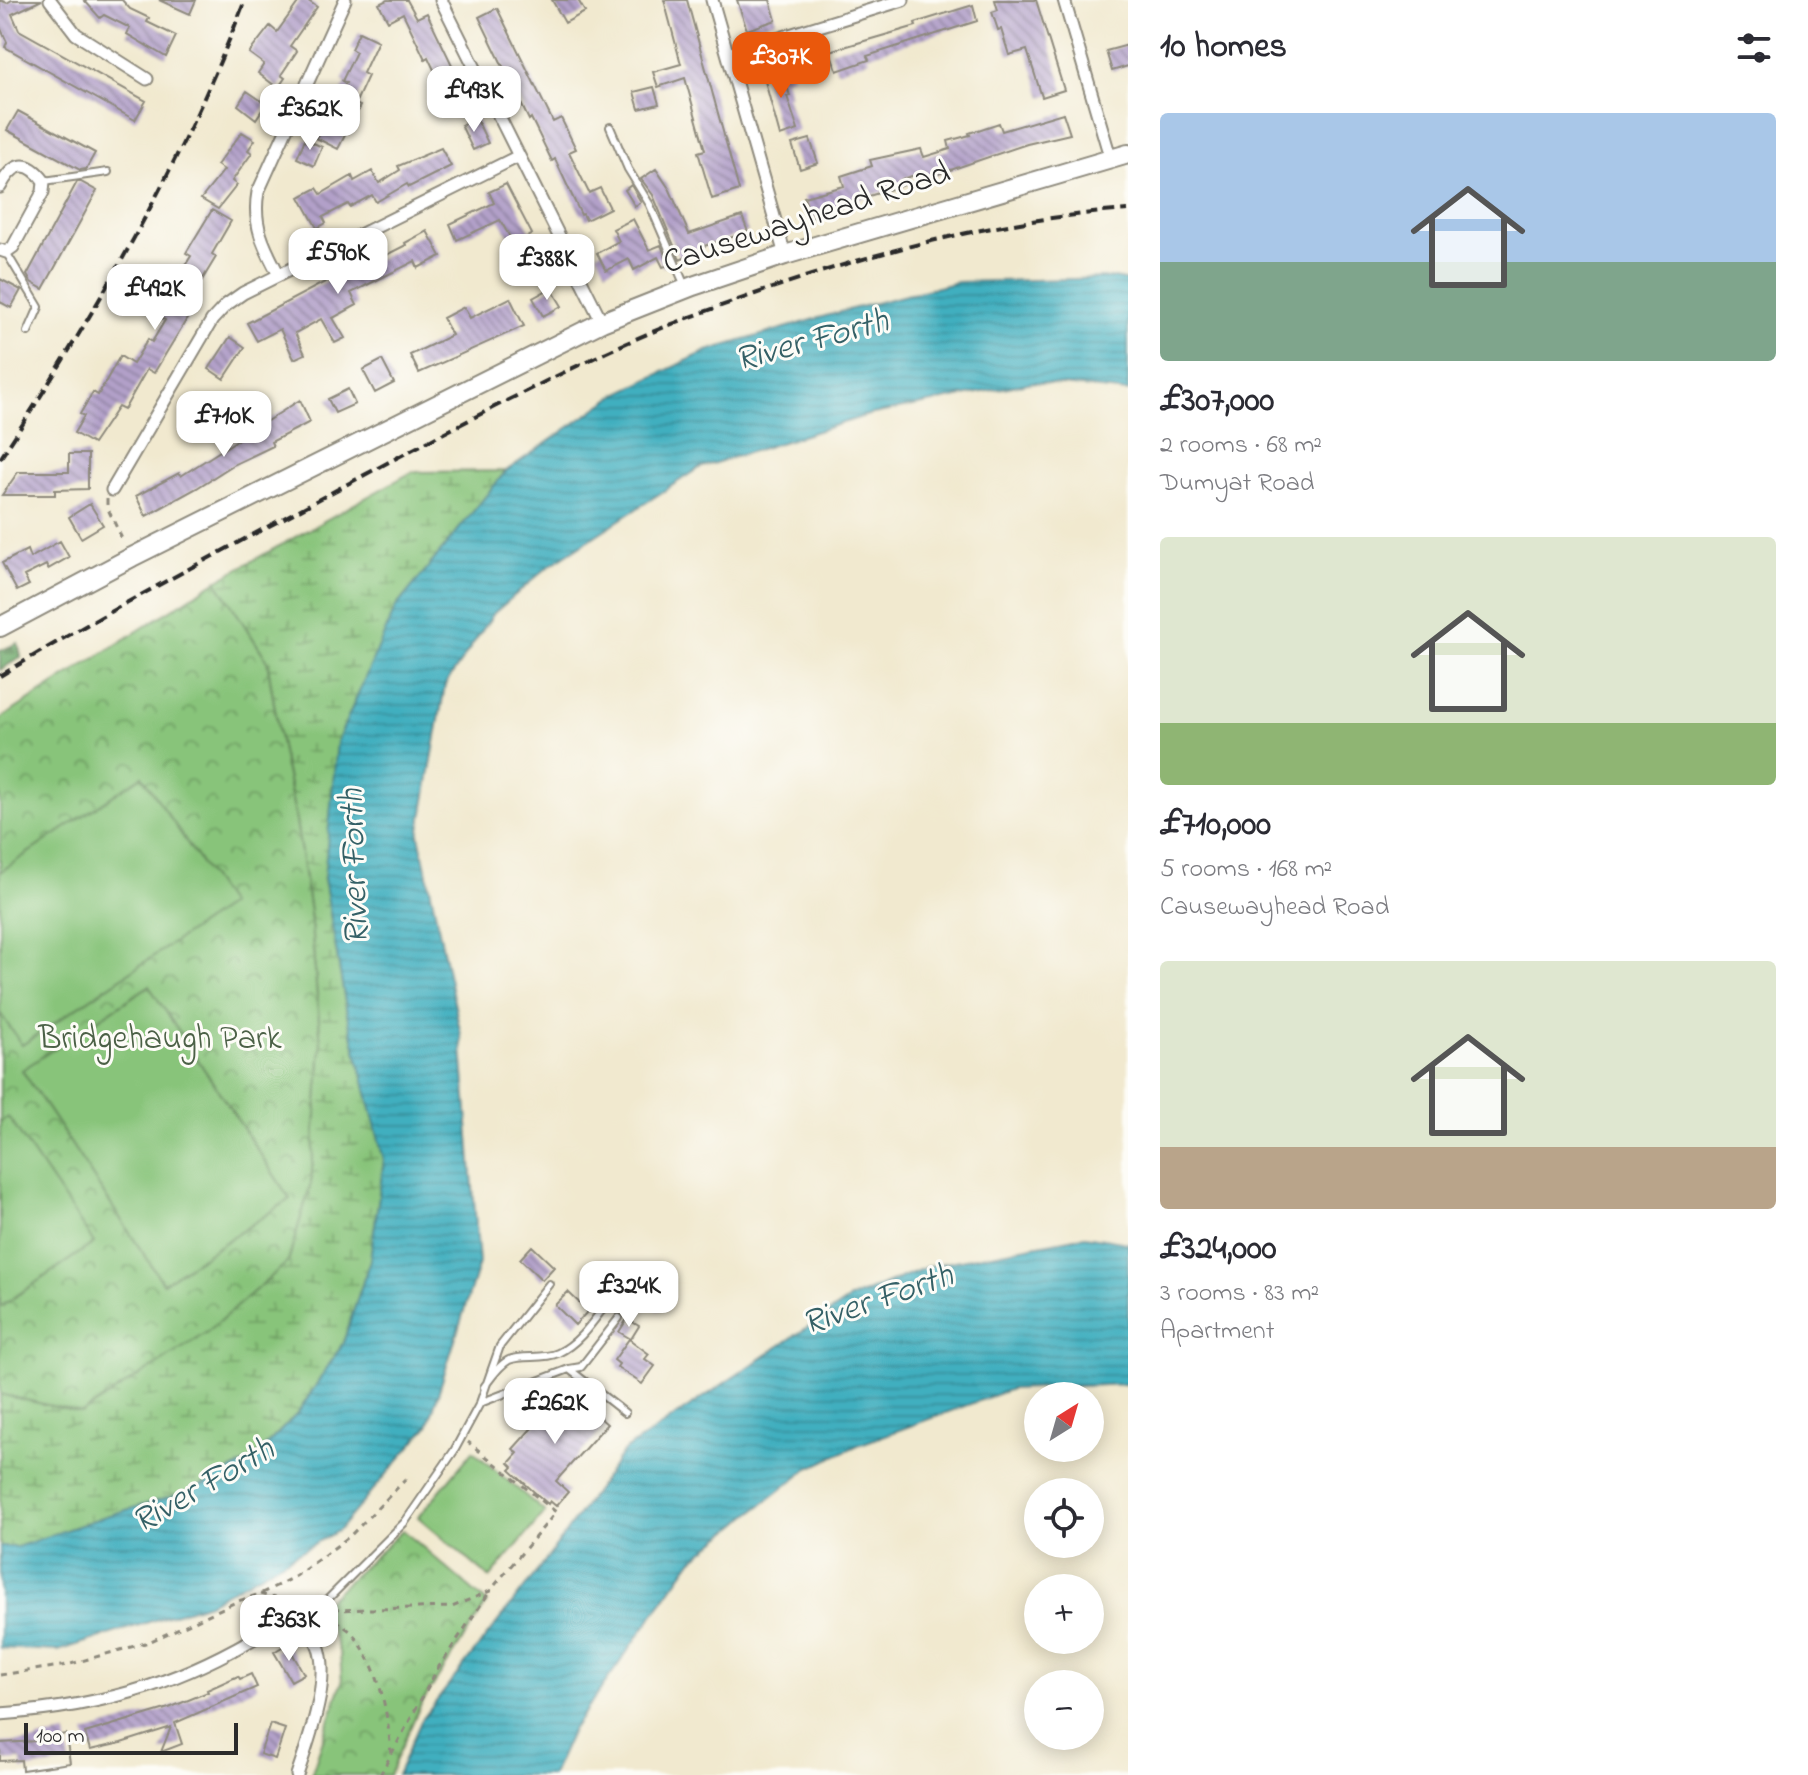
<!DOCTYPE html>
<meta charset="utf-8">
<style>
body{margin:0;font-family:"Indie Flower",sans-serif;background:#f2f2f3;color:#2b2b33;height:100vh;display:flex;flex-direction:column;font-size:30px;white-space:nowrap}
*{box-sizing:border-box;margin:0}
p{font-size:26px;color:#7c7c81}
.icon{flex:none;width:44px;height:44px;fill:none;stroke:currentColor;stroke-width:2;stroke-linecap:round;stroke-linejoin:round}
.map{position:relative;flex:1;overflow:hidden}
.details{display:flex;flex-direction:column;background:#fff;width:680px}
.details>*{flex:none}
.needle{width:52px;rotate:37deg}
.tools{position:absolute;left:1024px;top:1382px;display:grid;gap:16px}
.tools a{display:grid;place-items:center;width:80px;height:80px;border-radius:50%;background:#fff;box-shadow:0 4px 20px #0003;font-size:40px}
.scale{position:absolute;left:24px;bottom:20px;width:214px;box-sizing:border-box;padding-left:8px;border:4px solid #2b2b2b;border-top:0;font-size:22px;line-height:28px;white-space:nowrap;color:#2b2b2b;-webkit-text-stroke:6px #fdfcf7;paint-order:stroke}
.price{position:absolute;translate:-50% -68px;padding:0 18px;border-radius:16px;background:#fff;color:#222;font-size:26px;line-height:52px;filter:drop-shadow(0 2px 4px #0008)}
.price::after{content:'';position:absolute;left:50%;top:48px;width:24px;height:18px;margin-left:-12px;background:inherit;clip-path:polygon(0 0,100% 0,50% 100%)}
.price.current{background:#ea580c;color:#fff}
ul{padding:0;list-style:none}
li{display:grid;align-content:center;gap:16px;height:424px;padding:0 32px}
li span{display:grid;place-items:center;height:248px;border-radius:8px;color:#555}
li>.icon{margin-inline-start:auto}
span .icon{width:144px;height:144px;fill:#fffc;stroke-width:1}
li b{font-size:34px}
h2{display:flex;justify-content:space-between;align-items:center;height:96px;padding:0 32px;font-size:34px}
main{display:flex;flex:1;min-height:0}
.map>svg:first-child{display:block}
.forest{fill:url(#forest-firs);stroke:#4c6a4a;stroke-width:2}
.wetland{fill:url(#wetland-marsh);stroke:#5a7852;stroke-width:2}
.park{fill:url(#park-crowns);stroke:#5a7852;stroke-width:2}
.pitch{fill:#88c47a;stroke:#5a7852;stroke-width:2}
.water{fill:url(#water-rules);stroke:#366d75;stroke-width:2}
.building{fill:url(#building-back-hatch)}
.lines{fill:none;stroke-linecap:round;stroke-linejoin:round}
.service-casing{stroke:#8e8a7d;stroke-width:10}
.minor-casing{stroke:#8e8a7d;stroke-width:15}
.primary-casing{stroke:#8e8a7d;stroke-width:22}
.path{stroke:#8e8a7d;stroke-width:3;stroke-dasharray:6 6;stroke-linecap:butt}
.service{stroke:#fff;stroke-width:6}
.minor{stroke:#fff;stroke-width:11}
.primary{stroke:#fff;stroke-width:18}
.rail{stroke:#2b2b2b;stroke-width:4;stroke-dasharray:12 6;stroke-linecap:butt}
.labels{text-anchor:middle;dominant-baseline:central;stroke-width:6;stroke-linejoin:round;paint-order:stroke}
.street-label{font-size:34px;fill:#2b2b2b;stroke:#fdfcf7}
.park-label{font-size:34px;fill:#4c6147;stroke:#fdfcf7}
.water-label{font-size:36px;font-style:italic;fill:#346066;stroke:#fdfcf7}
</style>
<main>
<div class="map">
<svg width="1128" height="1775" viewBox="0 0 1128 1775">
<defs>
<pattern id="forest-firs" width="22" height="20" patternUnits="userSpaceOnUse" patternTransform="scale(2)"><rect width="22" height="20" fill="#6eaa6a"/><path d="M5 1l3.5 6h-7zM16 11l3.5 6h-7z" fill="#5b8b57"/></pattern>
<pattern id="wetland-marsh" width="20" height="14" patternUnits="userSpaceOnUse" patternTransform="scale(2)"><rect width="20" height="14" fill="#88c47a"/><path d="M1 5h8M5 5V1M11 12h8M15 12V8" fill="none" stroke="#6f9f64"/></pattern>
<pattern id="park-crowns" width="20" height="18" patternUnits="userSpaceOnUse" patternTransform="scale(2)"><rect width="20" height="18" fill="#88c47a"/><path d="M2 6a3 3 0 1 1 6 0M12 15a3 3 0 1 1 6 0" fill="none" stroke="#6f9f64"/></pattern>
<pattern id="water-rules" width="6" height="5" patternUnits="userSpaceOnUse" patternTransform="scale(2)"><rect width="6" height="5" fill="#41afbf"/><path d="M0 2.5h6" fill="none" stroke="#378f9b"/></pattern>
<pattern id="building-back-hatch" width="6" height="6" patternUnits="userSpaceOnUse" patternTransform="scale(2)"><rect width="6" height="6" fill="#b2a0c9"/><path d="M-1 5l2 2M0 0l6 6M5-1l2 2" fill="none" stroke="#9183a3"/></pattern>
</defs>
<rect width="100%" height="100%" fill="#fdfcf7"/>
<filter id="ink" filterUnits="userSpaceOnUse"><feTurbulence type="fractalNoise" baseFrequency=".0125" numOctaves="2"/><feDisplacementMap in="SourceGraphic" scale="16" xChannelSelector="R" yChannelSelector="G"/><feConvolveMatrix kernelMatrix="1 2 1 2 8 2 1 2 1" color-interpolation-filters="sRGB"/></filter>
<filter id="wash" filterUnits="userSpaceOnUse"><feTurbulence type="fractalNoise" baseFrequency=".006" numOctaves="4" result="noise"/><feDisplacementMap in="SourceGraphic" scale="32" xChannelSelector="R" yChannelSelector="G"/><feGaussianBlur stdDeviation="1.8" result="paint"/><feColorMatrix in="noise" values="0 0 0 0 0 0 0 0 0 0 0 0 0 0 0 0 0 1.4 0 .05"/><feComposite in="paint" operator="in"/></filter>
<g filter="url(#wash)">
<rect width="100%" height="100%" fill="#f1e9cf"/>
<path class="forest" d="M18,643L21,657L0,670V651Z"/>
<path class="wetland" d="M506,471L396,607L324,878L347,1014L384,1160L370,1260L343,1343L298,1413L251,1460L188,1492L106,1516L17,1547H0V1394L82,1413L311,1183L321,1046L310,912L295,815L281,747L267,660L216,581L412,472Z"/>
<path class="park" d="M216,581L267,660L281,747L295,815L310,912L321,1046L311,1183L288,1262L207,1332L82,1413L0,1394V719Z
M403,1530L487,1603L420,1706L389,1775H311L342,1682L340,1655L322,1605Z"/>
<path class="pitch" d="M142,776L229,905L22,1045L0,1013V872Z
M149,986L290,1199L163,1283L22,1070Z
M8,1117L94,1243L0,1307V1122Z
M473,1451L545,1512L490,1578L418,1517Z"/>
<path class="water" d="M1114,278L1128,281V392L1033,382L868,415L699,468L549,566L494,613L445,685L419,835L461,1035L479,1263L428,1426L339,1530L208,1603L58,1651L0,1648V1547H17L106,1516L188,1492L251,1461L298,1413L343,1343L370,1260L384,1160L347,1014L324,878L337,742L396,607L506,471L617,394L707,351L836,313L957,282Z
M1085,1236L1128,1243V1384L1011,1389L858,1445L807,1469L692,1560L572,1730L552,1775H397L421,1721L549,1556L624,1451L848,1300L929,1266Z"/>
<g id="blocks">
<path class="building" d="M0,0L7,3L12,0H42L12,14L19,30L146,101L135,120L5,47L7,42L0,27Z
M84,0H122L130,9L149,18L147,22L176,36L166,57L127,34L130,28L104,15L100,18Z
M159,0H196L190,14Z
M300,0H307L317,7L290,46L297,51L281,75L285,78L278,88L258,73L264,64L249,53L270,26L277,32Z
M387,0H407L417,18L427,13L466,94L449,102L428,57L425,59L403,13L388,21L379,4Z
M552,0H578L585,12L565,23Z
M664,0H687L739,190L712,199L698,152L705,150L685,78L658,87L653,72L681,64Z
M737,0H770L776,20L747,30Z
M995,0H1036L1064,90L1042,97L1027,50L1009,55L1001,29L998,30L992,12L998,10Z
M973,5L977,21L867,56L869,60L837,71L830,51L916,26L915,23Z
M497,8L553,122L561,118L576,149L569,152L589,193L600,188L610,208L586,220L583,214L581,215L555,159L552,161L531,118L529,120L479,17Z
M359,32L378,41L363,73L368,76L355,104L360,106L338,149L316,138L346,83L342,81L356,52L351,49Z
M1128,45V66L1112,71L1106,51Z
M789,66L792,77L785,79L790,96H787L798,130L780,136L763,74Z
M654,87L659,104L639,109L634,92Z
M247,91L266,104L256,119L238,105Z
M18,111L95,153L86,169L80,170L7,130Z
M1063,113L1070,134L1027,144L927,178L925,172L902,179L904,185L840,205L842,209L811,218L804,197L844,186L841,176L872,166L870,160L921,149L924,157L950,149L948,141L970,135L969,133L999,123L1002,131Z
M476,118L488,143L473,150L461,125Z
M242,132L255,140L248,150L252,153L232,181L237,185L218,209L201,199L224,170L217,165Z
M305,139L322,147L314,166L297,158Z
M810,139L818,163L800,169L792,144Z
M441,148L451,166L409,187L407,184L376,202L372,195L350,207L348,204L323,217L326,223L317,228L300,197L317,188L321,194L352,176L354,181L372,171L379,183L400,170L398,166Z
M656,169L670,190L689,234L742,216L748,232L701,247L702,250L680,260L653,195L641,179Z
M77,182H81L97,191L43,289L31,282L27,275Z
M506,184L532,234L514,244L500,220L457,240L450,224L494,203L489,192Z
M631,185L641,202L635,206L625,190Z
M212,210L231,221L212,254L216,257L190,300L196,304L154,373L147,369L124,410L118,407L93,444L74,433L84,416L80,414L93,392L98,395L120,356L133,364L148,339L152,342L165,320L158,316L174,291L161,283L168,271L178,277L191,256L186,253Z
M633,219L649,250L661,245L669,265L663,267L658,257L634,270L629,259L606,271L597,253L619,241L613,229Z
M427,231L441,256L418,268L415,261L351,293L357,305L333,318L345,338L335,343L321,319L295,333L305,354L294,359L280,329L257,341L247,323L325,282L342,274L343,277L406,245L405,243Z
M0,279L21,290L11,308L0,302Z
M551,288L562,306L543,316L533,298Z
M510,298L524,326L419,373L410,355L452,335L443,318L464,307L470,318Z
M230,337L245,347L224,379L209,369Z
M382,360L394,383L375,393L363,370Z
M348,389L355,404L335,413L328,399Z
M300,400L310,422L271,442L273,446L233,465L197,488L146,516L136,496L179,473L181,476Z
M69,454H88V489L55,490V495H2L18,472H69Z
M90,504L103,525L81,538L69,517Z
M60,541L69,557L48,569L46,565L24,576L29,585L17,591L2,563L27,550L30,558Z
M532,1246L554,1267L542,1280L520,1259Z
M650,1287L666,1303L658,1311L642,1295Z
M609,1289L620,1297L614,1306L603,1298Z
M568,1292L588,1311L575,1325L555,1305Z
M627,1319L639,1326L631,1339L619,1332Z
M629,1339L649,1354L645,1359L655,1366L642,1384L617,1367L619,1364L614,1360Z
M567,1389L607,1424L556,1481L568,1492L556,1506L550,1501L548,1504L532,1490L510,1470L513,1467L509,1463L518,1453L513,1449Z
M287,1644L304,1674L291,1681L274,1652Z
M251,1674L257,1687L175,1723L182,1744L161,1752L171,1727L121,1743L90,1750L85,1733L169,1708L208,1692L207,1690L238,1676L240,1679Z
M270,1724L285,1729L275,1759L260,1754Z
M66,1734L70,1763L22,1770L21,1760L0,1761V1743L38,1741V1739Z"/>
</g>
</g>
<g filter="url(#ink)">
<use href="#blocks" fill-opacity="0" stroke="#8e8a7d" stroke-width="2"/>
<g class="lines">
<g class="service-casing">
<path id="service" d="M610,127L628,169L650,205L685,286
M44,181L108,172
M6,252L39,307L28,332
M569,1369L581,1367L619,1318
M484,1387C491,1378 499,1365 509,1360C522,1354 543,1360 558,1353C577,1344 590,1326 602,1310
M480,1403L500,1346L549,1284
M300,1627L405,1522L454,1451L480,1403L569,1369L625,1413"/>
</g>
<g class="minor-casing">
<path id="minor" d="M50,0L76,34L147,79
M441,0L602,322
M712,0L785,255
M1064,0L1111,160
M728,54L903,0
M0,187C12,164 26,157 44,181L43,192L13,247L6,252L0,250
M279,275C264,247 252,224 258,192L345,0
M112,490L212,320L226,305L243,293L519,156
M0,1714C110,1706 188,1681 281,1622C288,1624 300,1624 306,1629C342,1656 308,1741 297,1775"/>
</g>
<g class="primary-casing">
<path id="primary" d="M0,627L132,557L602,322L693,286L785,255L1128,154"/>
</g>
<path class="path" d="M107,499V507L124,543
M260,1594L307,1607
M333,1610L452,1607L490,1591L556,1512L468,1442
M324,1615C333,1620 344,1625 351,1632C380,1665 388,1713 391,1755
M0,1675L67,1665L149,1642L238,1601L260,1594L296,1576L350,1536L408,1477
M380,1775L438,1668L490,1591"/>
<use href="#service" class="service"/>
<use href="#minor" class="minor"/>
<use href="#primary" class="primary"/>
<path class="rail" d="M0,459C96,313 182,164 245,0
M0,676C106,611 216,555 325,496C419,446 514,395 611,350C658,328 706,311 755,294C876,251 1000,219 1128,210"/>
</g>
</g>
<g class="labels">
<g class="street-label">
<text transform="translate(807 219) rotate(-18)">Causewayhead Road</text>
</g>
<g class="park-label">
<text x="160" y="1040">Bridgehaugh Park</text>
</g>
<g class="water-label">
<text transform="translate(812 342) rotate(-15)">River Forth</text>
<text transform="translate(356 867) rotate(-92)">River Forth</text>
<text transform="translate(878 1301) rotate(-19)">River Forth</text>
<text transform="translate(204 1487) rotate(-30)">River Forth</text>
</g>
</g>
</svg>
<div class="tools">
<a><svg class="needle" viewBox="-14 -14 28 28"><path d="M0-13l5 13h-10z" fill="#e53935"/><path d="M0 13l5-13h-10z" fill="#7c7c81"/></svg></a>
<a><svg class="icon" aria-label="locate" viewBox="0 0 24 24"><circle cx="12" cy="12" r="6"/><path d="M12 2v4M12 18v4M2 12h4M18 12h4"/></svg></a>
<a>+</a>
<a>−</a>
</div>
<div class="scale">100 m</div>
<b class="price current" style="left:781px;top:100px">£307K</b>
<b class="price" style="left:474px;top:134px">£493K</b>
<b class="price" style="left:310px;top:152px">£362K</b>
<b class="price" style="left:338px;top:296px">£590K</b>
<b class="price" style="left:547px;top:302px">£388K</b>
<b class="price" style="left:155px;top:332px">£492K</b>
<b class="price" style="left:224px;top:459px">£710K</b>
<b class="price" style="left:629px;top:1329px">£324K</b>
<b class="price" style="left:555px;top:1446px">£262K</b>
<b class="price" style="left:289px;top:1663px">£363K</b>
</div>
<section class="details">
<h2>10 homes<svg class="icon" aria-label="filters" viewBox="0 0 24 24"><path d="M4 7h16M4 17h16"/><circle cx="9" cy="7" r="2"/><circle cx="15" cy="17" r="2"/></svg></h2>
<ul>
<li><span style="background:linear-gradient(#a9c7e8 60%,#7fa58c 0)"><svg class="icon" aria-label="home" viewBox="0 0 24 24"><path d="M3 11l9-7 9 7M6 9v11h12V9"/></svg></span><div><b>£307,000</b><p>2 rooms · 68 m²</p><p>Dumyat Road</p></div></li>
<li><span style="background:linear-gradient(#dfe7d0 75%,#8fb573 0)"><svg class="icon" aria-label="home" viewBox="0 0 24 24"><path d="M3 11l9-7 9 7M6 9v11h12V9"/></svg></span><div><b>£710,000</b><p>5 rooms · 168 m²</p><p>Causewayhead Road</p></div></li>
<li><span style="background:linear-gradient(#dfe7d0 75%,#b9a48a 0)"><svg class="icon" aria-label="home" viewBox="0 0 24 24"><path d="M3 11l9-7 9 7M6 9v11h12V9"/></svg></span><div><b>£324,000</b><p>3 rooms · 83 m²</p><p>Apartment</p></div></li>
</ul>
</section>
</main>
